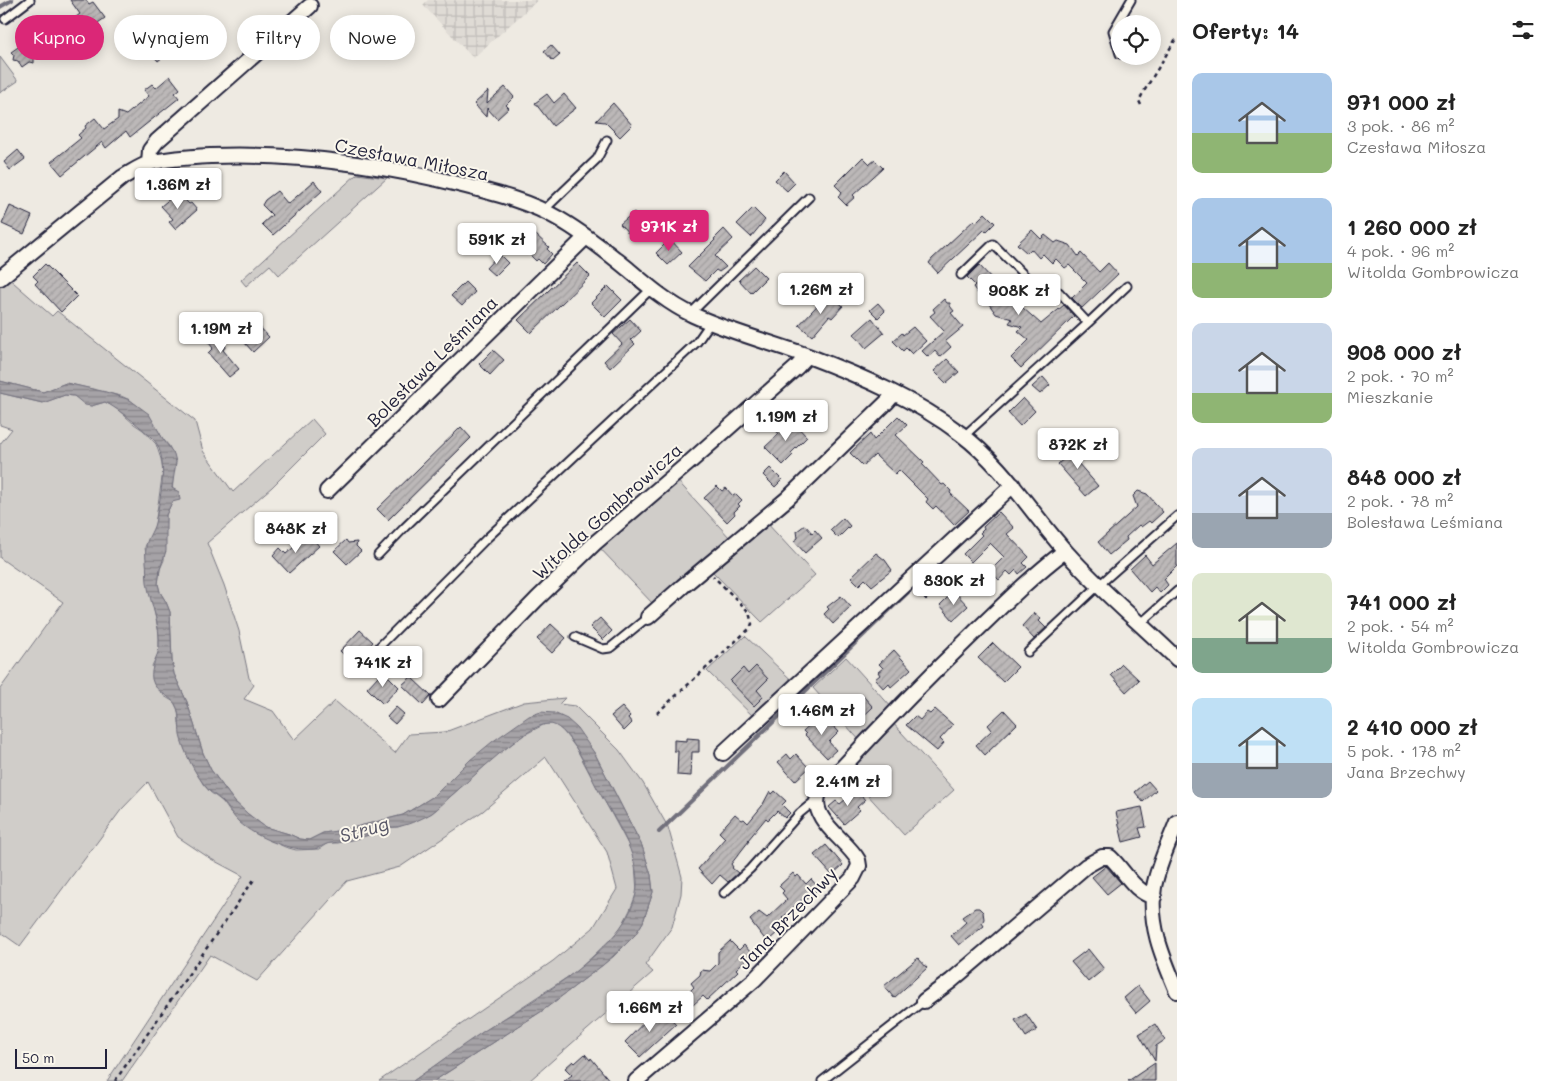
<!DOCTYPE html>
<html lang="pl">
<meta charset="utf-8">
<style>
body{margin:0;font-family:Mali,sans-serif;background:#f2f2f2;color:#222;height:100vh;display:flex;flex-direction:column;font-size:19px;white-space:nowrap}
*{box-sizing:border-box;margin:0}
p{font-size:16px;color:#767676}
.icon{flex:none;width:28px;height:28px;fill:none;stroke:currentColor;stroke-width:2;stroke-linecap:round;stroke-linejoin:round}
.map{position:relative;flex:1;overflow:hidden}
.panel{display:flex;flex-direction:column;background:#fff;width:375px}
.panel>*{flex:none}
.guide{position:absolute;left:15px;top:15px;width:475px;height:45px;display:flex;gap:10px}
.fabs{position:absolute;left:1111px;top:15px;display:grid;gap:10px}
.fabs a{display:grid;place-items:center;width:50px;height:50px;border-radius:50%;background:#fff;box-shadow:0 2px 12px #0003;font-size:25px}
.scale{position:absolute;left:15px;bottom:12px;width:92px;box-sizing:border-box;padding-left:5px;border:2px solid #22223b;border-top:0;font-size:14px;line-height:18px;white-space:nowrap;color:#22223b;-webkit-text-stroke:4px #fbf7ec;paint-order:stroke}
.price{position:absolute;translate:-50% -42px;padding:0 11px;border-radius:5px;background:#fff;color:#222;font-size:16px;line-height:32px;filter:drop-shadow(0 1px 2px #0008)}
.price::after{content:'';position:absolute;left:50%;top:30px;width:15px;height:11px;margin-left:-8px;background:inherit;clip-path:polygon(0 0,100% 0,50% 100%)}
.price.current{background:#db2777;color:#fff}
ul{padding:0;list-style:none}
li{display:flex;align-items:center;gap:15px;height:125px;padding:0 15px}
li span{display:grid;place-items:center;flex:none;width:140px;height:100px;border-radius:10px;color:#555}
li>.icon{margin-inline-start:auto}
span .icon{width:60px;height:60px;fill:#fffc;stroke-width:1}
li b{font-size:21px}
h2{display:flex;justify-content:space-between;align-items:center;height:60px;padding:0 15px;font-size:21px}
.tag{padding:0 18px;border-radius:22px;background:#fff;box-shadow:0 2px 12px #0003;font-size:18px;line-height:45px}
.tag.current{background:#db2777;color:#fff}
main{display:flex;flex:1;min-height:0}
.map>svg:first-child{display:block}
.industrial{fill:url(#industrial-grid)}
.green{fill:#d0cdc9;stroke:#797882}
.water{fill:url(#water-rules);stroke:#716f7c}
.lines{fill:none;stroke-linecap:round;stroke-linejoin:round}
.stream{stroke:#716f7c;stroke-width:4}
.building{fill:url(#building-hatch);stroke:#22223b}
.service-casing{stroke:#22223b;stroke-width:11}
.minor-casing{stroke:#22223b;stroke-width:18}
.path{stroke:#22223b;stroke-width:2.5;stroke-dasharray:4 4;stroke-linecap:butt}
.service{stroke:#fbf7ec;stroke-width:7}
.minor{stroke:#fbf7ec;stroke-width:14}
.labels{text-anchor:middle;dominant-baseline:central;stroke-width:4;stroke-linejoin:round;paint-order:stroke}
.street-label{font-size:18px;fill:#22223b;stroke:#fbf7ec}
.water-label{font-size:19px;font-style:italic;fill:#575666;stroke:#fbf7ec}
</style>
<main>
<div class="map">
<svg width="1177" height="1081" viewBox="0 0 1177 1081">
<defs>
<pattern id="industrial-grid" width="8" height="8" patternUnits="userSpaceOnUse" patternTransform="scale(1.25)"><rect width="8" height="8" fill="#dfdbd5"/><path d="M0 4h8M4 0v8" fill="none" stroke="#bfbcb8"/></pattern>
<pattern id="water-rules" width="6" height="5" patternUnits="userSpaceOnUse" patternTransform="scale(1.25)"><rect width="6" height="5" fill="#a6a3a7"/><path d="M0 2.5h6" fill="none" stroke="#878489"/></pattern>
<pattern id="building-hatch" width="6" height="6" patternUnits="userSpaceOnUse" patternTransform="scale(1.25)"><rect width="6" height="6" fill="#bcb8b8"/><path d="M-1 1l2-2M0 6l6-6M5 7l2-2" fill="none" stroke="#a19e9f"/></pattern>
</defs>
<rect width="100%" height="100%" fill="#eeeae2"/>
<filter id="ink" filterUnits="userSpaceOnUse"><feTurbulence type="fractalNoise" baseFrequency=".02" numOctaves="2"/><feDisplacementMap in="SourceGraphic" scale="10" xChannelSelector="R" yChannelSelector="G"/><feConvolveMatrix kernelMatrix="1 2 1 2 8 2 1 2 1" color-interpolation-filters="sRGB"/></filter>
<g filter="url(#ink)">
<path class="industrial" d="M428,0H538L473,58L423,5Z"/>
<path class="green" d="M0,57L18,81L0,93Z
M357,174L387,178L279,275L270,265L246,286L241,280Z
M6,276L52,316L57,311L195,421L203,451L233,492L312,419L325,434L272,487L207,543L224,585L239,631L249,678L254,685L244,699L273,711L294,740L335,701L395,753L409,734L445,732L524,702L565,698L559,704L575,706L619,750L643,783L668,827L682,877L681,894L672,927L645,965L653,972L529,1081H434L542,1011L613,957L635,935L643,922L653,892L651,875L642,846L595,754L586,742L554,713L470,760L434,796L403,815L344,830L323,833L309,840L300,839L289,834L265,827L248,814L234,801L211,770L203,753L187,702L174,674L172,661L170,612L166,602L160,592L158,584L160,569L164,560L166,515L172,502L173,475L176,462L169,446L163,439L149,415L130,400L121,396L66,383L43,392L0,381V281Z
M0,393L42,403L65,395L74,396L91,406L105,402L116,408L134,424L143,430L156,444L161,459L163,471L155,525L145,547L151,597L159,633V651L152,666L164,696L174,702L178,710L179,723L185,749L203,784L210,792L223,802L230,812L255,833L285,847L296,850L319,849L328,843H338L373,834L384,828L398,827L432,813L498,754L524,735L545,724H555L563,731L576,748L630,848L635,864L637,892L630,910L620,930L592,957L574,973L483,1032L413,1081H379L553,961L593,928L617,889L607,852L546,757L483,811L400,867L347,881L257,981L210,955L122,1081H107L243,876L211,859L178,837L148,782L121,810L20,946L0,932V689L63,602L0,558V444L12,429L0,425Z
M674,477L730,538L654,605L596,544Z
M765,521L815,575L762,622L709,568Z
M745,636L802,690L764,727L707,671Z
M846,657L893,709L861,742L813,688Z
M891,721L954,790L904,835L845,770Z"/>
<path class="water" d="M0,381L43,392L66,383L106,392L130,400L149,414L163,439L174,454L176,462L172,488L179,492L180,500L172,502L166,515V551L160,569L158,584L160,592L166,602L170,612L172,661L174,674L187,702L203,753L211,770L234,801L248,814L265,827L289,834L300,839L309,840L323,833L344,830L403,815L434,796L470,760L492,742L529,716L541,712L554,713L567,719L577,728L595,754L642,846L651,875L653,892L643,922L635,935L623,947L603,965L542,1011L434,1081H413C437,1064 460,1047 484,1031C531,1001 638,945 637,882C636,846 611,815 595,784C588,770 567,722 548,724C537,725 527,733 518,739C495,756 474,776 452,795C445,801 439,808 432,813C424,818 410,824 401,826C394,828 388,826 382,829C364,838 350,841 331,843C323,844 320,849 312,849C289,851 257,838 239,822C232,816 229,807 222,801C216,795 208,791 203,783C194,772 183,749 180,735C179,726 180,717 177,708C173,695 155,694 152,679C150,667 158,658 159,647C161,624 150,604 147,582C146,575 147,568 146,562C146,557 145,553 146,548C146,539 153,532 155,523C160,501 168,465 157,444C151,434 117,408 105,402L91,406L85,405L74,396L65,395L43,403L0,393Z"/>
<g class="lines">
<path class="stream" d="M0,7L12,0
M659,832L927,574"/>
</g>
<path class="building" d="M70,0H86L89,4L93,2L105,18L78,37L67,24L80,14Z
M40,35L47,44L40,50L42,52L34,58V63L29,62L22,67L18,61L13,60L14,55L11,52L31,38L33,40Z
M162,45L168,53L158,61L152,54Z
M551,45L560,55L553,61L544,51Z
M170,76L180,89L175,93L179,98L130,137L126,131L106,148L102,142L62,175L51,162L81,138L78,135L86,128L85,126L95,118L104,129L118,119V112L126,115L149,96L144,90L152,84L156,88Z
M505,87L514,97L506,105L509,108L497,119L487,108L486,117L474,104L488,91L487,103Z
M547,94L554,103L564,94L576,108L553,126L535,103Z
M613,103L632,125L620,137L605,122L596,121Z
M18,150L25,159L10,170L4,162Z
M863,157L870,164L875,160L883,168L853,195L855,197L846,205L838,197L842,192L835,185Z
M784,171L795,183L787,191L775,180Z
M314,181L322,191L273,235L262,224L272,215L262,205L265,200L277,191L288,204Z
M178,192L189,204L191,203L197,210L175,229L169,222L173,219L161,206Z
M10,206L32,216L24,234L2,224Z
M753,208L765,220L751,237L737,224Z
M634,212L645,224L632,237L620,224Z
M985,213L995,223L986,232L984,230L938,273L929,263L932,259L974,220L976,222Z
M724,229L733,239L715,256L726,267L719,272L716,270L705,281L688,267L715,240L714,239Z
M1032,230L1041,239L1045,235L1055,243L1058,241L1070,245L1078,256L1081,253L1099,272L1108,263L1118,274L1082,308L1072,298L1087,283L1069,265L1065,268L1056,259L1052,263L1043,254L1039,258L1031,249L1027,253L1017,244Z
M535,234L549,247L547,249L552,254L543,264L538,259L536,261L522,247L527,242V238H531Z
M670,239L682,252L668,265L656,253Z
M499,254L508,263L495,276L486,268Z
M577,263L590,276L531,333L518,320Z
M45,264L77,296L61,312L35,284L38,281L33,276Z
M979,265L995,282L999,283L1012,301L1014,300L1041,324L1064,305L1074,316L1021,368L1011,358L1029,340L1018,331L1022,327L1009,323L1012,319L996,314L984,297L979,295L973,287L975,285L967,277Z
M754,266L766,278L751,293L739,280Z
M465,282L475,292L462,306L451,296Z
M608,286L622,300L605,317L591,303Z
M825,297L829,301L833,297L843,306L832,318L829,316L812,336L799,325Z
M944,299L947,303H950V306L954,311L951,313L963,327L946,341L951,347L940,357L935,351L928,357L922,351L944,331L930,316L935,312L933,309Z
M878,303L885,311L878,318L870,310Z
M872,318L884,333L866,348L854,334Z
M630,319L641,331L631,340L635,344L610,368L604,361L622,344L613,334Z
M256,323L269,337L253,352L244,342L248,339L244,335Z
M913,327L926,341L912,354L906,348L903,351L893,341L902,333L903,335Z
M212,330L226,346L223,350L239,369L229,377L208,353L213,348L204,337Z
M493,350L504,360L490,375L479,364Z
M947,359L959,372L946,383L934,371Z
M1043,377L1050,385L1040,394L1032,387Z
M1023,398L1035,411L1020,426L1008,413Z
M898,416L907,425L896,435L924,462L922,464L942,485L944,484L951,491L950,493L969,511L954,525L936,506L933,509L926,502L928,499L899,470L895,474L875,455L863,466L850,453L870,434L874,440Z
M785,420L791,427L794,423L807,437L791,453L793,455L783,465L765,447L779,434L775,429Z
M461,427L471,438L388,520L377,509Z
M1080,444L1088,453L1078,463L1098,486L1086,496L1058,464Z
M770,468L782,480L775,487L763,475Z
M717,486L722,491L726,488L733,496L736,494L742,500L738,504L740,506L734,512L735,514L727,522L704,498Z
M1138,491L1147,494L1163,512L1151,523L1149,521L1141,527L1139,525L1126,537L1127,540L1109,555L1098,542L1137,507L1133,496Z
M999,512L1014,528L1007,534L1029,557L1023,563L1027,567L1019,574L1016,570L1011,575L1007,571L999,580L990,571L1004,557L990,543L971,562L963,554L982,535L980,533L984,529L983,527Z
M843,518L850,526L838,538L830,530Z
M805,525L812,533L815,530L822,538L805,553L794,541L798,538L797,531Z
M309,534L319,546L289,573L273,556L280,548L286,554Z
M346,540L348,543L357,542L356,546L361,551L347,564L334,551Z
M1177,543V566L1164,579L1168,585L1160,593L1155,587L1150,592L1130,569L1145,555L1152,564Z
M876,553L885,560L892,570L872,586L865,579L859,585L851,577Z
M925,581L935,591L926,600L916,589Z
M954,591L968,606L953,620L940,605Z
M841,596L851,607L833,624L824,614L829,609L827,607Z
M1034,613L1041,619L1039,621L1046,628L1034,639L1022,626Z
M600,618L612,631L603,640L590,627Z
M551,624L566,638L552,653L537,639Z
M360,630L373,642L354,664L340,651Z
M993,643L1018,667L1003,682L978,658Z
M894,650L911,669L891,687L889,684L884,689L875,679L880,675L878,672L883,668L879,664Z
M1122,664L1139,680L1126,692L1111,675Z
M756,666L768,679L757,690L763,697L754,706L730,681L743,668L748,674Z
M379,675L385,680L388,676L399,687L383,704L367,688Z
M411,677L431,696L423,705L402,685Z
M862,695L873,707L856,723L848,714L856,706L853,703Z
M396,707L404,714L395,724L387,717Z
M622,707L630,716L628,718L632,723L624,731L611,716Z
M935,709L953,725L940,739L944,743L937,751L906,725L915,716L920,720L927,712L930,714Z
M1004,710L1017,724L985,755L976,745L992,730L988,725Z
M826,718L839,732L829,742L836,750L827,758L805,735L806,734L803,731L814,721L818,725Z
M687,738L699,739V752H692L691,776L677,775L678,751H674V740L687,741Z
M787,754L791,759L796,754L809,768L795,781L778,762Z
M1148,781L1156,790L1143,802L1135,792Z
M857,790L865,800L857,807L860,810L844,824L829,807L836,801L840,804Z
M770,791L772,794L775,791L786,801L782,805L790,813L785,818L777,811L768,820L766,818L748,840L749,841L731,864L733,867L732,868L738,873L728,882L720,875L712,884L698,869L725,838L719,832L735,814L742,820L744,819L748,823L762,806Z
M1142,807L1146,827L1139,828L1142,837L1123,842L1116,812Z
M826,845L843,865L832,875L814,855Z
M1106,866L1121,883L1107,894L1092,877Z
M793,873L796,877L798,875L806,884L811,879L817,886V890L806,900L804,898L782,918L785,921L777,929L779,931L767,942L750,920L759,912L767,918L787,899L782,893L784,891L779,886Z
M975,908H979L983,912L984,919L982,923L984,926L959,945L951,936L966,922L962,917Z
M730,941L739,950L744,945L752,954L736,969L738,971L707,1000L703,996L693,1005L685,996L694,987L691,983L700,975L701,970L710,971L718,963V952Z
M1088,949L1104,969L1088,982L1071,962Z
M918,958L927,968L894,998L884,986Z
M1138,986L1150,1001L1136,1013L1124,998Z
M656,1010L661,1016L665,1012L676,1024L640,1057L625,1042Z
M1026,1014L1037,1030L1026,1037L1015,1020Z
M1155,1024L1165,1040L1156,1046L1155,1061L1139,1034Z
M585,1054L590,1060L591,1058L610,1081H564L572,1075L565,1068L573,1061L575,1063Z
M1155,1063V1081H1128Z"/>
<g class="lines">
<g class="service-casing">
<path id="service" d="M5,19L30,0
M1120,54L1113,31L1131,0
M543,211L597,159L607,140
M961,275L993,244L1029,280L1059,292L1088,323L964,436
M690,314L809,197
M1088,323L1127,286
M378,555L405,527L651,289
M1140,624L1177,591
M575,637L603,649L610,648L648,617
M380,646L486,539L697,342L711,322
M1028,652L1098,586L1177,516
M724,893L750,869L800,813L816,800
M822,1081L924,1001"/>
</g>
<g class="minor-casing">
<path id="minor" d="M149,164L150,150L157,141L310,6
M0,278L123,177C132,172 140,166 150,163C170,158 191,157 211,156C296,153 384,165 466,186C498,194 530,202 559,219C583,233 606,251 628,269C648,286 669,304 693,315C730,332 770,342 808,356C861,376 916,400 961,434C1004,466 1031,513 1067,553C1101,591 1140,623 1177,659
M327,491L586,237
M648,617L683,586L787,499L887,402L894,394
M439,700L537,599L595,543L691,461L797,367L807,356
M723,753L1013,485
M1177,822C1169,843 1158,865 1154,887C1148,924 1163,958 1177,991
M924,1001L951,981L1086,866L1102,857H1110C1125,871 1133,891 1154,897
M636,1081L754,980L853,878L859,866L858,860C847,840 808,819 819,793C869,738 921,684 975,632C1004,604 1033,575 1065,551"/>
</g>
<path class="path" d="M1141,105L1139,101L1143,93L1177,37
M657,713L749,629L752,624L749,612L713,576
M115,1081L255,878"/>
<use href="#service" class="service"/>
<use href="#minor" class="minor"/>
</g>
</g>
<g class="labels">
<g class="street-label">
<text transform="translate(412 159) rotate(11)">Czesława Miłosza</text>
<text transform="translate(432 361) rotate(-45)">Bolesława Leśmiana</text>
<text transform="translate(607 511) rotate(-42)">Witolda Gombrowicza</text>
<text transform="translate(787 918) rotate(-46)">Jana Brzechwy</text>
</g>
<g class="water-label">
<text transform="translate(364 829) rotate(-15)">Strug</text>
</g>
</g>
</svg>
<div class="fabs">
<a><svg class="icon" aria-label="locate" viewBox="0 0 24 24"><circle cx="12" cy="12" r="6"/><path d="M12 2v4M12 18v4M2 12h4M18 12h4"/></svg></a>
</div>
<div class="scale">50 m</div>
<b class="price" style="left:178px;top:210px">1.36M zł</b>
<b class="price current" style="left:669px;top:252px">971K zł</b>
<b class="price" style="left:497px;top:265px">591K zł</b>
<b class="price" style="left:821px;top:315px">1.26M zł</b>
<b class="price" style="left:1019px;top:316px">908K zł</b>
<b class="price" style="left:221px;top:354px">1.19M zł</b>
<b class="price" style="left:786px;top:442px">1.19M zł</b>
<b class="price" style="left:1078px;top:470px">872K zł</b>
<b class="price" style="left:296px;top:554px">848K zł</b>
<b class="price" style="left:954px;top:606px">830K zł</b>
<b class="price" style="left:383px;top:688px">741K zł</b>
<b class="price" style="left:822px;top:736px">1.46M zł</b>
<b class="price" style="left:848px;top:807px">2.41M zł</b>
<b class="price" style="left:650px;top:1033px">1.66M zł</b>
<div class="guide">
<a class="tag current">Kupno</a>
<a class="tag">Wynajem</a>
<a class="tag">Filtry</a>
<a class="tag">Nowe</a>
</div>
</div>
<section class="panel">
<h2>Oferty: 14<svg class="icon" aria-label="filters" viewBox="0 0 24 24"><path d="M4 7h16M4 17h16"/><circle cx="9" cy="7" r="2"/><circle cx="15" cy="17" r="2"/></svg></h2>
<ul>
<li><span style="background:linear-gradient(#a9c7e8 60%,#8fb573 0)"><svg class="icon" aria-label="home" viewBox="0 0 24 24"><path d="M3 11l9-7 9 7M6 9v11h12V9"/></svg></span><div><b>971 000 zł</b><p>3 pok. · 86 m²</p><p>Czesława Miłosza</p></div></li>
<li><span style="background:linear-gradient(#a9c7e8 65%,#8fb573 0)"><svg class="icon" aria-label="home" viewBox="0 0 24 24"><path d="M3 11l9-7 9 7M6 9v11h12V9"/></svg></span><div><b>1 260 000 zł</b><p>4 pok. · 96 m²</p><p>Witolda Gombrowicza</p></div></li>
<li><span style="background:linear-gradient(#c9d6e8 70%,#8fb573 0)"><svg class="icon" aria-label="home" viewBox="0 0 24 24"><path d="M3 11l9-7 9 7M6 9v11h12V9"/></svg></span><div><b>908 000 zł</b><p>2 pok. · 70 m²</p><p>Mieszkanie</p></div></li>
<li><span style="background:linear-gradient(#c9d6e8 65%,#9aa5b1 0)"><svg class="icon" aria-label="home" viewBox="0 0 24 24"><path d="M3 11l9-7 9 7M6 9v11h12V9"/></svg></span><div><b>848 000 zł</b><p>2 pok. · 78 m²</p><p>Bolesława Leśmiana</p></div></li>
<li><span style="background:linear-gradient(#dfe7d0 65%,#7fa58c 0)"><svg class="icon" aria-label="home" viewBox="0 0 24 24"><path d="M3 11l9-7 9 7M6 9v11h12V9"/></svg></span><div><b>741 000 zł</b><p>2 pok. · 54 m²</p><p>Witolda Gombrowicza</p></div></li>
<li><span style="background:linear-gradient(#bfe0f5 65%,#9aa5b1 0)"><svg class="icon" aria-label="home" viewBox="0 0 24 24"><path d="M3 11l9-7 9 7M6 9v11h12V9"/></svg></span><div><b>2 410 000 zł</b><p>5 pok. · 178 m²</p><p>Jana Brzechwy</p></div></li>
</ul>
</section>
</main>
